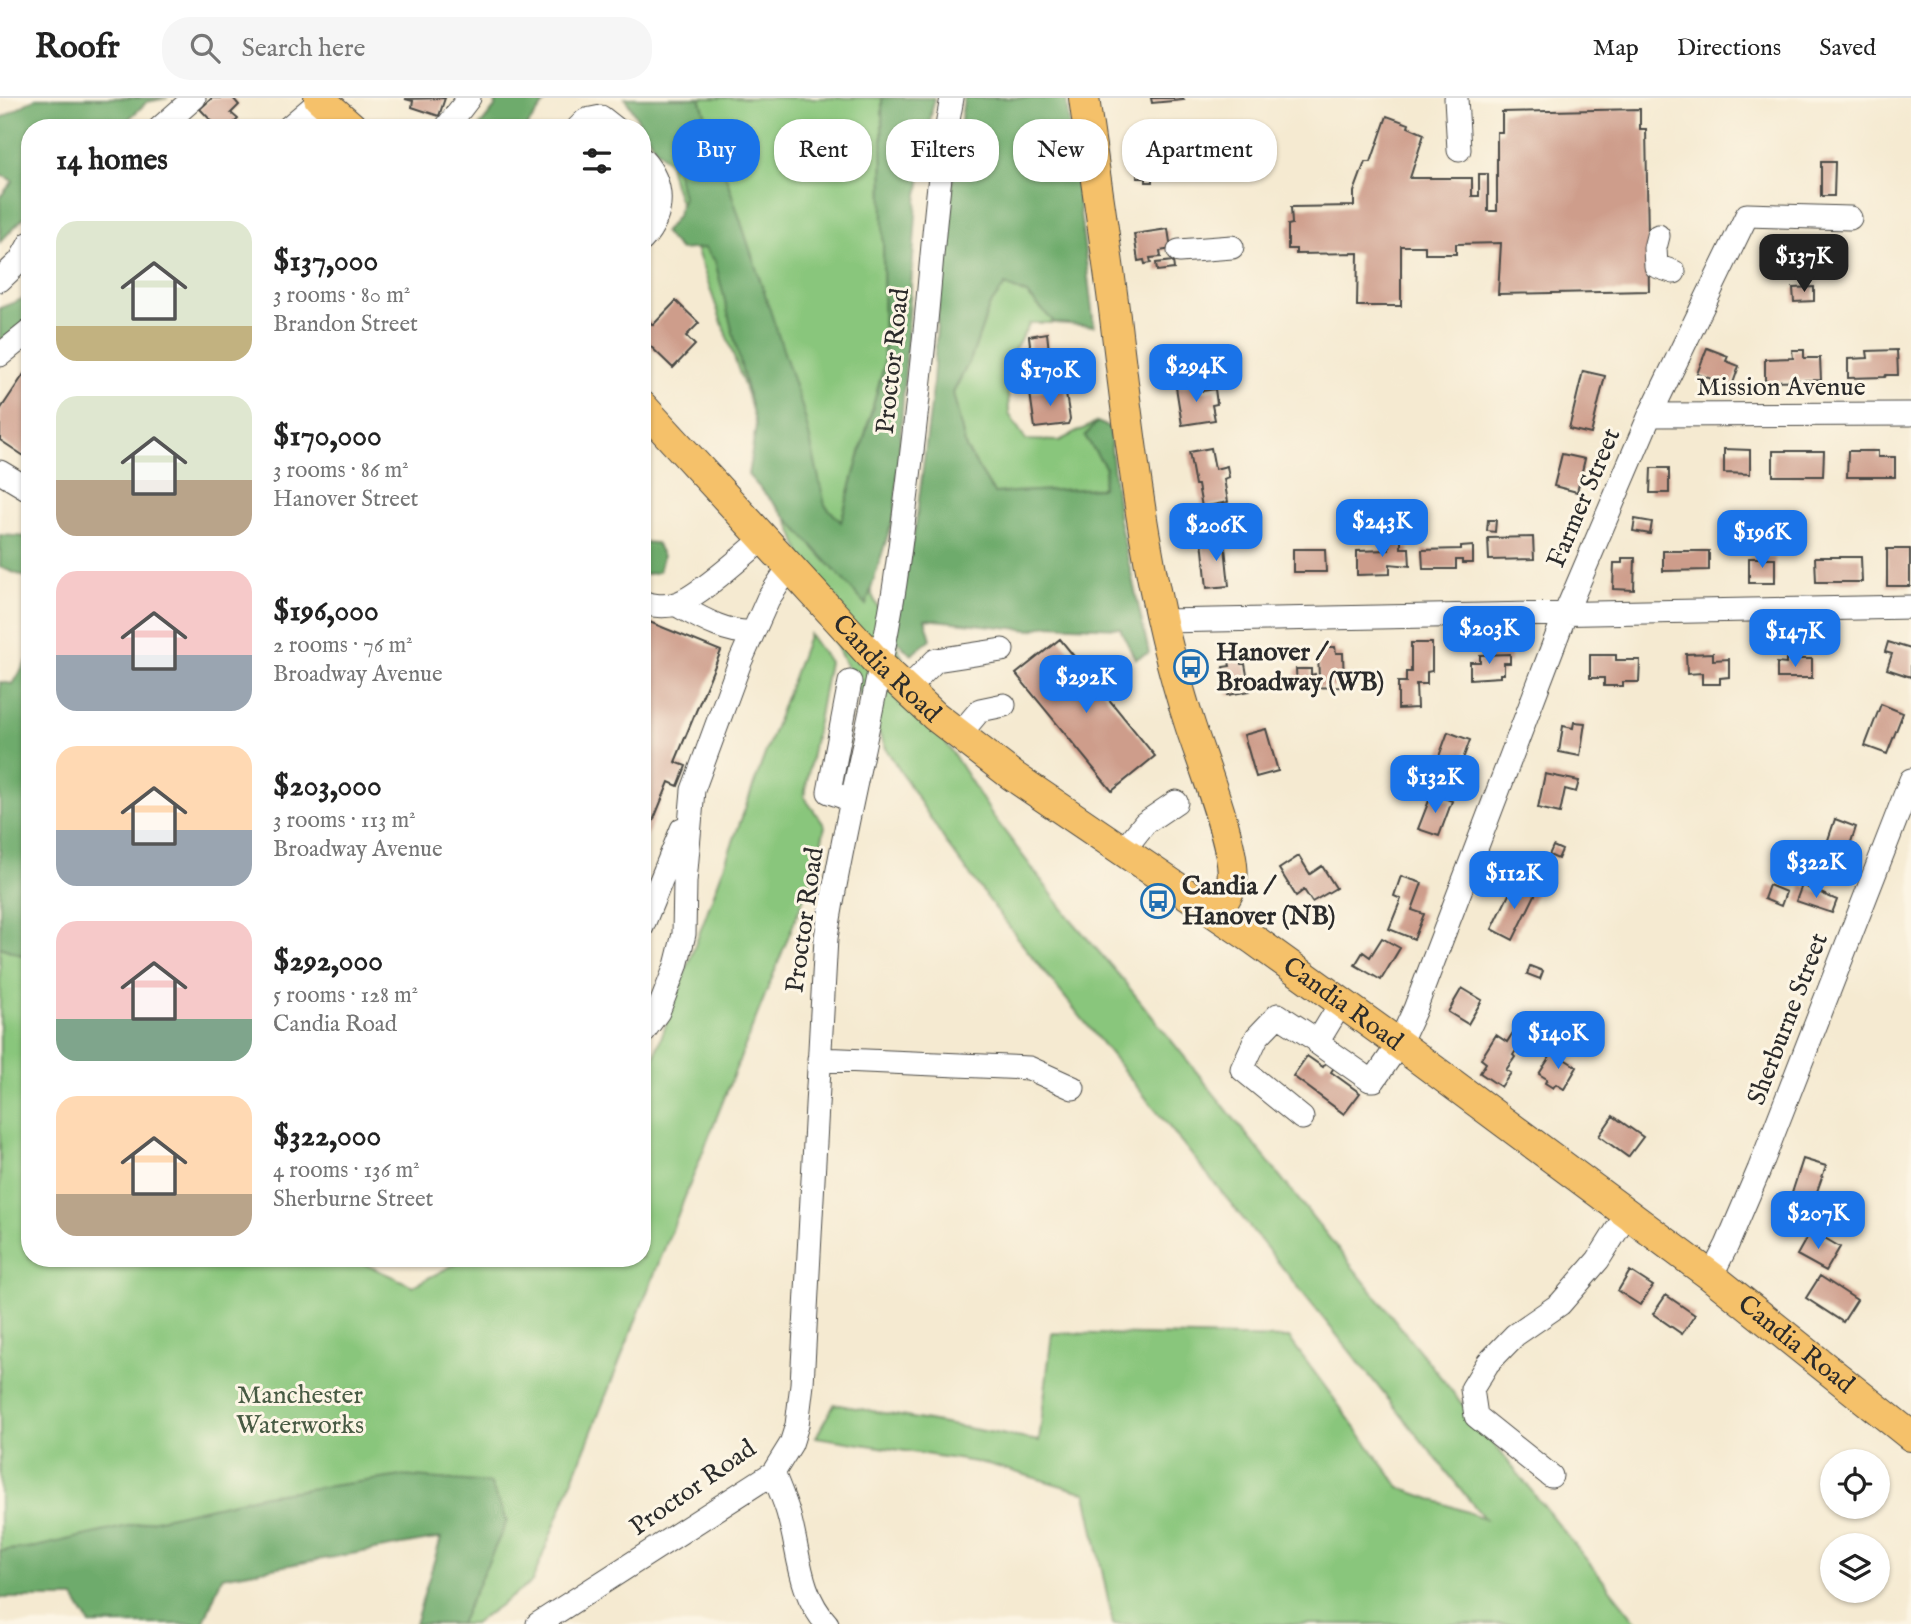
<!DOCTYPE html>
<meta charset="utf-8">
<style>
body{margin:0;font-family:"IM FELL English",serif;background:#f6f6f6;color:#222;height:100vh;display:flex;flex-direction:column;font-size:26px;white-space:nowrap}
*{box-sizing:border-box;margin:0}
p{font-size:23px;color:#767676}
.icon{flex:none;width:38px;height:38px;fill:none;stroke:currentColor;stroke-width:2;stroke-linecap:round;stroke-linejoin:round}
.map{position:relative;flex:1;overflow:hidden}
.side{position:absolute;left:21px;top:21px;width:630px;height:1148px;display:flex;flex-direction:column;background:#fff;border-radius:28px;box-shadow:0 2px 5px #0004}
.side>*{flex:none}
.banner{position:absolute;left:672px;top:21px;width:665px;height:63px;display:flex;gap:14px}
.fabs{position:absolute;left:1820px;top:1351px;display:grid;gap:14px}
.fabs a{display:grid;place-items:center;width:70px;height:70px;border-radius:50%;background:#fff;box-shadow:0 2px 5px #0004;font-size:35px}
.price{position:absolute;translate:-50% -60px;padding:0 16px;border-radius:14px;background:#1a73e8;color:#fff;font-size:23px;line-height:46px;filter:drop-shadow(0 2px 4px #0008)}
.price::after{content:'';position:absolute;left:50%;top:42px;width:21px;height:16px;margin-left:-10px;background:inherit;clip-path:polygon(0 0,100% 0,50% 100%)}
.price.on{background:#222;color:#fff}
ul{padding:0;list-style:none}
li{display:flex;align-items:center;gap:21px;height:175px;padding:0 35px}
li span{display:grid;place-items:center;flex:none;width:196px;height:140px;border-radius:21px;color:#555}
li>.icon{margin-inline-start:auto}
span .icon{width:84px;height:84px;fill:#fffc;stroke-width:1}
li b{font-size:30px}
h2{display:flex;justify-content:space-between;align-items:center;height:84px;padding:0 35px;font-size:30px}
.tag{padding:0 24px;border-radius:28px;background:#fff;box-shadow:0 2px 5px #0004;font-size:24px;line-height:63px}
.tag.on{background:#1a73e8;color:#fff}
header{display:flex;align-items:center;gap:42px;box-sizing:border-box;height:98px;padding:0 35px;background:#fff;border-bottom:2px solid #e0e0e0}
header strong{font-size:33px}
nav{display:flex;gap:38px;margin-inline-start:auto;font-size:24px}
.search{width:490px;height:63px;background:#f6f6f6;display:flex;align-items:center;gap:18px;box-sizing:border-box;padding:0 24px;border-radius:28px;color:#767676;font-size:26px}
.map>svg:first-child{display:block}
.green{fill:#89c67c;stroke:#5a7854;stroke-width:2}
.forest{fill:#6eab6c;stroke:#4c6b4c;stroke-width:2}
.building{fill:#ce9d8b}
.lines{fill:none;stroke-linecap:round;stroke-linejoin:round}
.minor-casing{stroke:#494844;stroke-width:25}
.major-casing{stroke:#494844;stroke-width:32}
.minor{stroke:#fff;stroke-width:23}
.major{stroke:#f5c16b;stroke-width:30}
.labels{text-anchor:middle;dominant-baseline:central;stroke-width:6;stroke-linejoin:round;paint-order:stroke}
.street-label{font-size:26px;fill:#2b2b2b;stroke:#fcf5e5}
.poi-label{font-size:26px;font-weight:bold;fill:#2b2b2b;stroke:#fcf5e5;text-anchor:start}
.park-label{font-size:26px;fill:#475a43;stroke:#fcf5e5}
</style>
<header>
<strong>Roofr</strong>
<div class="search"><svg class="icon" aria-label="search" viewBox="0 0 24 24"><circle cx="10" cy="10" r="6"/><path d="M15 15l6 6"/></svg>Search here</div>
<nav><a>Map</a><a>Directions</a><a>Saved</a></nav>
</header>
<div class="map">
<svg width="1911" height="1526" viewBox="0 0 1911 1526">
<rect width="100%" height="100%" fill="#fcf5e5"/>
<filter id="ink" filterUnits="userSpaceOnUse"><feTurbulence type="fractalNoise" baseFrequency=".0143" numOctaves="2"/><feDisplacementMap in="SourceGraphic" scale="14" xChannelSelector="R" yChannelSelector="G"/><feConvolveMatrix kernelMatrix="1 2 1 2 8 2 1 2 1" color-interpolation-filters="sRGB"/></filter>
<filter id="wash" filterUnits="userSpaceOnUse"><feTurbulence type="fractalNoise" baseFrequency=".00686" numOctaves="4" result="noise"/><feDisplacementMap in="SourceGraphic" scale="28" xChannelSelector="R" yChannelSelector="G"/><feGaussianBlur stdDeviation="1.57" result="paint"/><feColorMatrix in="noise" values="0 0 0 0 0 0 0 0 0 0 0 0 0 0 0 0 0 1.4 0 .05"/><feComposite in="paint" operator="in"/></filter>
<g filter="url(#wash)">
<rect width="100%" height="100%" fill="#f5ead1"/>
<path class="green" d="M652,0H882L884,268L843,416L873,499L936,629L993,718L1069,819L1123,882L1638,1526H1113L1086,1395L988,1366L816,1339L834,1306L1039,1343L1052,1235L1289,1240L1400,1390L1484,1420L1026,851L949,749L888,654L822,518L795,440L760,352V334L674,87Z
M1005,187L1027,196L1055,225H1030L1007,264L1009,316L1026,342L1059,343L1097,324L1085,338L1106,370L1102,390L994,395L966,350L953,295L972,258L989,209Z
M809,536L829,564L804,699L825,728L816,769L532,1484L474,1526H433L469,1438L397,1445L35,1449L0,1453V849L30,860V1160H351L413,1188L467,1160H642V992Z"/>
<path class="forest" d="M36,0H168L147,4L119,30H30V113L0,144V99L13,83L0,76V21Z
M497,0H548L526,30H478L495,9Z
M625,0H700L804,315L825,407L841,424L884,268L882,0H934L917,103L895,414L866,507L748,377L756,328L715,163L705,150L680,152L664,135L677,118L683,99L677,74L655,50Z
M964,0H1066L1094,228L1055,225L1027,196L1005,187L989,209L972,258L953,295L966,350L994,395L1102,390L1106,370L1085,338L1097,324L1109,329L1119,422L1149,555L1135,561L1120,530L1048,527L1031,532L925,521L931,541L911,557L893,539L916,425L932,298L941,172Z
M30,198V220L0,245V210Z
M0,437L30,439V481L0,469Z
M642,444L656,445L663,458L659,474L642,477Z
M30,558V860L0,849V584L13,586Z
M402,1378L490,1385L507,1423L460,1526H415L441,1440L222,1479L203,1526H90L74,1500H0V1453L35,1449L265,1397Z"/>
<g id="blocks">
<path class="building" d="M212,0H233L239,7L231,15L238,21L229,30H218L200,11Z
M445,0L439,18L412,9L413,3L405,1Z
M1151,0H1183L1184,2L1152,5Z
M1640,11V31H1646L1649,193L1498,196L1501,145L1456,146V156H1425V148H1401V208H1357L1358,155L1296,156V151H1288V127L1292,126L1291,109L1354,108V94L1365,64H1371L1387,18L1409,26L1408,29L1424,36L1410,80H1472V98H1479V76H1488V113H1497V34H1502V14Z
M1185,28L1187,49L1167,51L1166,30Z
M1160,53V80H1152V84H1146V80H1137V54Z
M1821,64H1835L1834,98H1821Z
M1168,131L1171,151L1160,153L1161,159L1150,160L1151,165L1145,166L1144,162L1138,163L1134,136Z
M1772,147L1795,149L1793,175L1769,173Z
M1173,163L1174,171L1157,173L1156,165Z
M1814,189V203L1794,204L1793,190Z
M676,203L699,225L686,238L695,247L673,270L645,243L642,246V217L653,227Z
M1047,235L1050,262L1032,264L1029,238Z
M1707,250L1728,258L1726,263L1739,268L1732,288L1697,276Z
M1792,252H1804V260H1820L1821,282L1765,283V261L1793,260Z
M1897,252L1898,277H1886L1885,279L1848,280V261L1868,260L1867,253Z
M30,267V362L0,342V312Z
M1583,273L1605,278L1591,336L1569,331Z
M1201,285L1202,293L1215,291L1217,306L1212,307L1215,322L1182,327L1176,289Z
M1065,290L1070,321L1068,326L1035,330L1030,295Z
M1211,350L1215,371L1227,368L1229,379L1224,381L1228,404L1202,409L1198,387H1195L1189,354Z
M1724,351L1750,352V376L1724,375Z
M1773,353H1824L1823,378H1773Z
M1848,353H1878V359H1895V379H1847Z
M1562,356L1585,361L1577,394L1554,388Z
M1651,370H1669V395H1650Z
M1635,421L1652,424L1650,436L1633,433Z
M1488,422H1496L1495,434L1487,433Z
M1224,439L1229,488L1207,490L1202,442Z
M1533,439L1534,461L1489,462L1488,440Z
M1389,442H1401V450H1409L1410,468L1390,466V476L1357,477V453L1389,452Z
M1473,448V465H1462V462H1456V471H1423L1422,452L1461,451V449Z
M1293,451H1325L1326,474H1293Z
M1887,451H1910V488H1887Z
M1663,453H1709V472L1663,473Z
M1815,459H1861L1862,484H1816Z
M1622,460H1635L1634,492L1613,491L1614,465H1622Z
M1749,460H1775V485H1749Z
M642,521L721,553L675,664L686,668L678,688L669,684L642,750Z
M1060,541L1155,658L1112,693L1016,576Z
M1888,544L1911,551V579L1887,571L1892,556L1885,554Z
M1411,545H1432V573L1427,574V586H1416L1417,610L1398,611V584H1406V574H1411Z
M1324,549H1335L1336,555H1343L1344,589L1297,590L1296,571H1311V577L1315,576L1316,580H1319L1318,556L1324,555Z
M1713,555V562L1729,561V579L1720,580V586H1702V575L1687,576L1686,556Z
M1510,556V565H1504V576H1500V579L1470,581V564H1480V557Z
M1590,557H1616V562H1640L1639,584H1623V588H1604V580H1590Z
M1240,558L1241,566H1245L1250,593L1228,597L1223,569L1230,568L1228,560Z
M1786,561H1812V580H1777V565L1786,566Z
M1881,606L1903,615L1887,656L1865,648Z
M1574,624L1585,625L1580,658L1559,654L1563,628L1573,630Z
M1266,631L1278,673L1256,679L1244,637Z
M1448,634L1470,642L1460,669L1438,661Z
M1545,676L1579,683L1576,694L1565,691L1560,715L1538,710Z
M1432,695L1452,703L1439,738L1418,731Z
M1835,721L1856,729L1846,759L1825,751Z
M1553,748L1562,752L1558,761L1549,757Z
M1299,758L1310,776L1322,768L1336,790L1312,804L1304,792L1296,798L1279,771Z
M1401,778L1422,785L1412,812L1424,816L1414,841L1389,831L1401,801L1394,798Z
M1515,784L1536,795L1513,842L1492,831Z
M1769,787L1786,794L1781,808L1764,801Z
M1802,787L1837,802L1832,815L1796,803Z
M1382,840L1400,850L1381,882L1355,867L1363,854L1370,859Z
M1530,868L1543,873L1540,881L1527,876Z
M1462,890L1482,902L1468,926L1448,914Z
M1512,936L1523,942L1513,957L1515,959L1506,972L1511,975L1501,989L1480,975L1486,965L1481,961L1496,937L1507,944Z
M1553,954L1577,969L1564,991L1556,986L1553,990L1545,985L1547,981L1539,976Z
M1307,958L1323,969L1327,963L1335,968L1331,974L1360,995L1344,1016L1293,978Z
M1613,1018L1643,1039L1628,1059L1599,1038Z
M1803,1061L1826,1068L1814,1102L1792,1095Z
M1811,1132L1840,1149L1826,1173L1797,1157Z
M1630,1173L1653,1188L1640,1207L1618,1193Z
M1820,1178L1857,1202L1843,1224L1806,1200Z
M1666,1197L1695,1217L1682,1236L1653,1216Z"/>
</g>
</g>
<g filter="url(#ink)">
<use href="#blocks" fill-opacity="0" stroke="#494844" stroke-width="2"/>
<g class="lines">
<g class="minor-casing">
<path id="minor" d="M1456,0L1459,52
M160,30L194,0
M288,30L321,2
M446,30L469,0
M578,30L586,22L601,19L615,30
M642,61C665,86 665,116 642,142
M1658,138L1655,150L1656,168L1674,174
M1179,153L1232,149
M0,182L20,163L30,145
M0,257L30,233
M1650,317L1911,316
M0,374L30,392
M642,504C651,508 666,509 675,506C696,501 746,455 764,440
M675,506C699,519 726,536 753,534
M1162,523L1911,509
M850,584L829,694L852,702
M906,592L936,562L1002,552
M959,637L980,612L1004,607
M1122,754L1145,725L1176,704
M642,829L682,731
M642,936L658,914L676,868L684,836L685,784L693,692L740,564L768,501L790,468
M1318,943L1341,905
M819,961L1029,970L1073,990
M1302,1020L1242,971L1257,939L1278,917L1318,943L1319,946L1370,982H1374L1399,946L1415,911L1566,514L1650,317L1747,117L1850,120
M1711,1178L1727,1147L1759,1072L1911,682
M773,1375C778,1387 783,1399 787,1411C800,1452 797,1493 827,1526
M1551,1378L1476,1318L1472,1291L1488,1265L1515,1237L1560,1206L1598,1162L1627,1116
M538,1526L773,1375L791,1346L797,1327L802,1286L826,840C844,721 877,604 895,485C906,408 915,330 923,253C932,169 936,84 952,0"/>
</g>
<g class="major-casing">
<g id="major">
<path d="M319,0L353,30"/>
<path d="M1084,0C1095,79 1108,157 1117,236C1133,368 1149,503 1191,630C1201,661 1238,755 1232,783C1230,795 1222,805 1215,815"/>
<path id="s1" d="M642,308L879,566L935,618L1013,678L1253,841L1399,946L1711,1178L1911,1338"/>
</g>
</g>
<use href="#minor" class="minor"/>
<use href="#major" class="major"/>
</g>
</g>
<defs>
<g id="bus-ring" transform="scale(1.75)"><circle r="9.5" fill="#fcf5e5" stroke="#1f6fb2" stroke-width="1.5"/><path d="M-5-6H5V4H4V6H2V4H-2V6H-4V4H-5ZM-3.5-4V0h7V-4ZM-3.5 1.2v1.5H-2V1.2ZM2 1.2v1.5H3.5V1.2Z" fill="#1f6fb2"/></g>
</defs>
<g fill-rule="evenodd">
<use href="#bus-ring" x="1191" y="569"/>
<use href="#bus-ring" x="1158" y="803"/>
</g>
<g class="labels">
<g class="street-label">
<text transform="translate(893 263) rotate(-84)">Proctor Road</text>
<text x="1781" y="289">Mission Avenue</text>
<text transform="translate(1584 400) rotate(-67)">Farmer Street</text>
<text stroke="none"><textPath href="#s1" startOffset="359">Candia Road</textPath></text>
<text transform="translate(805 822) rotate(-82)">Proctor Road</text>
<text stroke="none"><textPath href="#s1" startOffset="926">Candia Road</textPath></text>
<text transform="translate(1788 921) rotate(-69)">Sherburne Street</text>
<text stroke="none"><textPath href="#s1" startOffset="1493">Candia Road</textPath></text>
<text transform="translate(693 1390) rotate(-35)">Proctor Road</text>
</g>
<g class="poi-label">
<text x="1216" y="554">Hanover /<tspan x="1216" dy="30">Broadway (WB)</tspan></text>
<text x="1182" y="788">Candia /<tspan x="1182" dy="30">Hanover (NB)</tspan></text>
</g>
<g class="park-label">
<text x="300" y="1297">Manchester<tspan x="300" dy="30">Waterworks</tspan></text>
</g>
</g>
</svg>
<div class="fabs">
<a><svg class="icon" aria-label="locate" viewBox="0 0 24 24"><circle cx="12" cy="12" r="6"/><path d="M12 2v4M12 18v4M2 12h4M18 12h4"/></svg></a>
<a><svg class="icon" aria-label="layers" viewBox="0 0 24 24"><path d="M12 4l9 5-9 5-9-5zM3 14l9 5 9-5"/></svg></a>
</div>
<b class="price on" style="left:1804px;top:196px">$137K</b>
<b class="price" style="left:1196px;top:306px">$294K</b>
<b class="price" style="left:1050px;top:310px">$170K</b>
<b class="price" style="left:1382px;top:461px">$243K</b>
<b class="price" style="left:1216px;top:465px">$206K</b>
<b class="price" style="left:1762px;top:472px">$196K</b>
<b class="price" style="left:1489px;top:568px">$203K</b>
<b class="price" style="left:1795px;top:571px">$147K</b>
<b class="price" style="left:1086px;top:617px">$292K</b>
<b class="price" style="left:1435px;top:717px">$132K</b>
<b class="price" style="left:1816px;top:802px">$322K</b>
<b class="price" style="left:1514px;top:813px">$112K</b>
<b class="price" style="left:1558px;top:973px">$140K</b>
<b class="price" style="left:1818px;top:1153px">$207K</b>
<div class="banner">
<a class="tag on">Buy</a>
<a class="tag">Rent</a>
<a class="tag">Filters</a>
<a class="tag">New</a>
<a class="tag">Apartment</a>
</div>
<section class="side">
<h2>14 homes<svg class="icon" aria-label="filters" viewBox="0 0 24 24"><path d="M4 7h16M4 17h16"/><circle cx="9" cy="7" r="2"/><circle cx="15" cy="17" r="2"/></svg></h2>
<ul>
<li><span style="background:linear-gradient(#dfe7d0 75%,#c2b280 0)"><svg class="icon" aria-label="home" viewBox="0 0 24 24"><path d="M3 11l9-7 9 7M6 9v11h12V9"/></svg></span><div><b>$137,000</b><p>3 rooms · 80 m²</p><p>Brandon Street</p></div></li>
<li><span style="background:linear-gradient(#dfe7d0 60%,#b9a48a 0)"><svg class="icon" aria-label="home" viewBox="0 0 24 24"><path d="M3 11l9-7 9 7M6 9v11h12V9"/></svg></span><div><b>$170,000</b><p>3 rooms · 86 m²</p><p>Hanover Street</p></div></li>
<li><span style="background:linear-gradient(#f6c9c9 60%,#9aa5b1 0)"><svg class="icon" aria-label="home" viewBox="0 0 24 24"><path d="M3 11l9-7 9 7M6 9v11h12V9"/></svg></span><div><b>$196,000</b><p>2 rooms · 76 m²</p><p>Broadway Avenue</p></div></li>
<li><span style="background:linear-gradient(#ffd9b3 60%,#9aa5b1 0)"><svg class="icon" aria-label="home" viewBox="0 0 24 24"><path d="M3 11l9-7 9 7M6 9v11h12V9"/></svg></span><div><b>$203,000</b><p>3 rooms · 113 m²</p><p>Broadway Avenue</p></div></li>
<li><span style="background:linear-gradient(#f6c9c9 70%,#7fa58c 0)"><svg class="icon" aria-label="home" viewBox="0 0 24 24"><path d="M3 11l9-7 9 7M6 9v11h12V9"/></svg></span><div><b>$292,000</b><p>5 rooms · 128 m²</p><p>Candia Road</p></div></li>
<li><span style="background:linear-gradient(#ffd9b3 70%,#b9a48a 0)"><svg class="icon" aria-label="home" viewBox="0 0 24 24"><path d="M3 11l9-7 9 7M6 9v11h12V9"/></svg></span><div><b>$322,000</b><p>4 rooms · 136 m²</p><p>Sherburne Street</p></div></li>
</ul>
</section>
</div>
